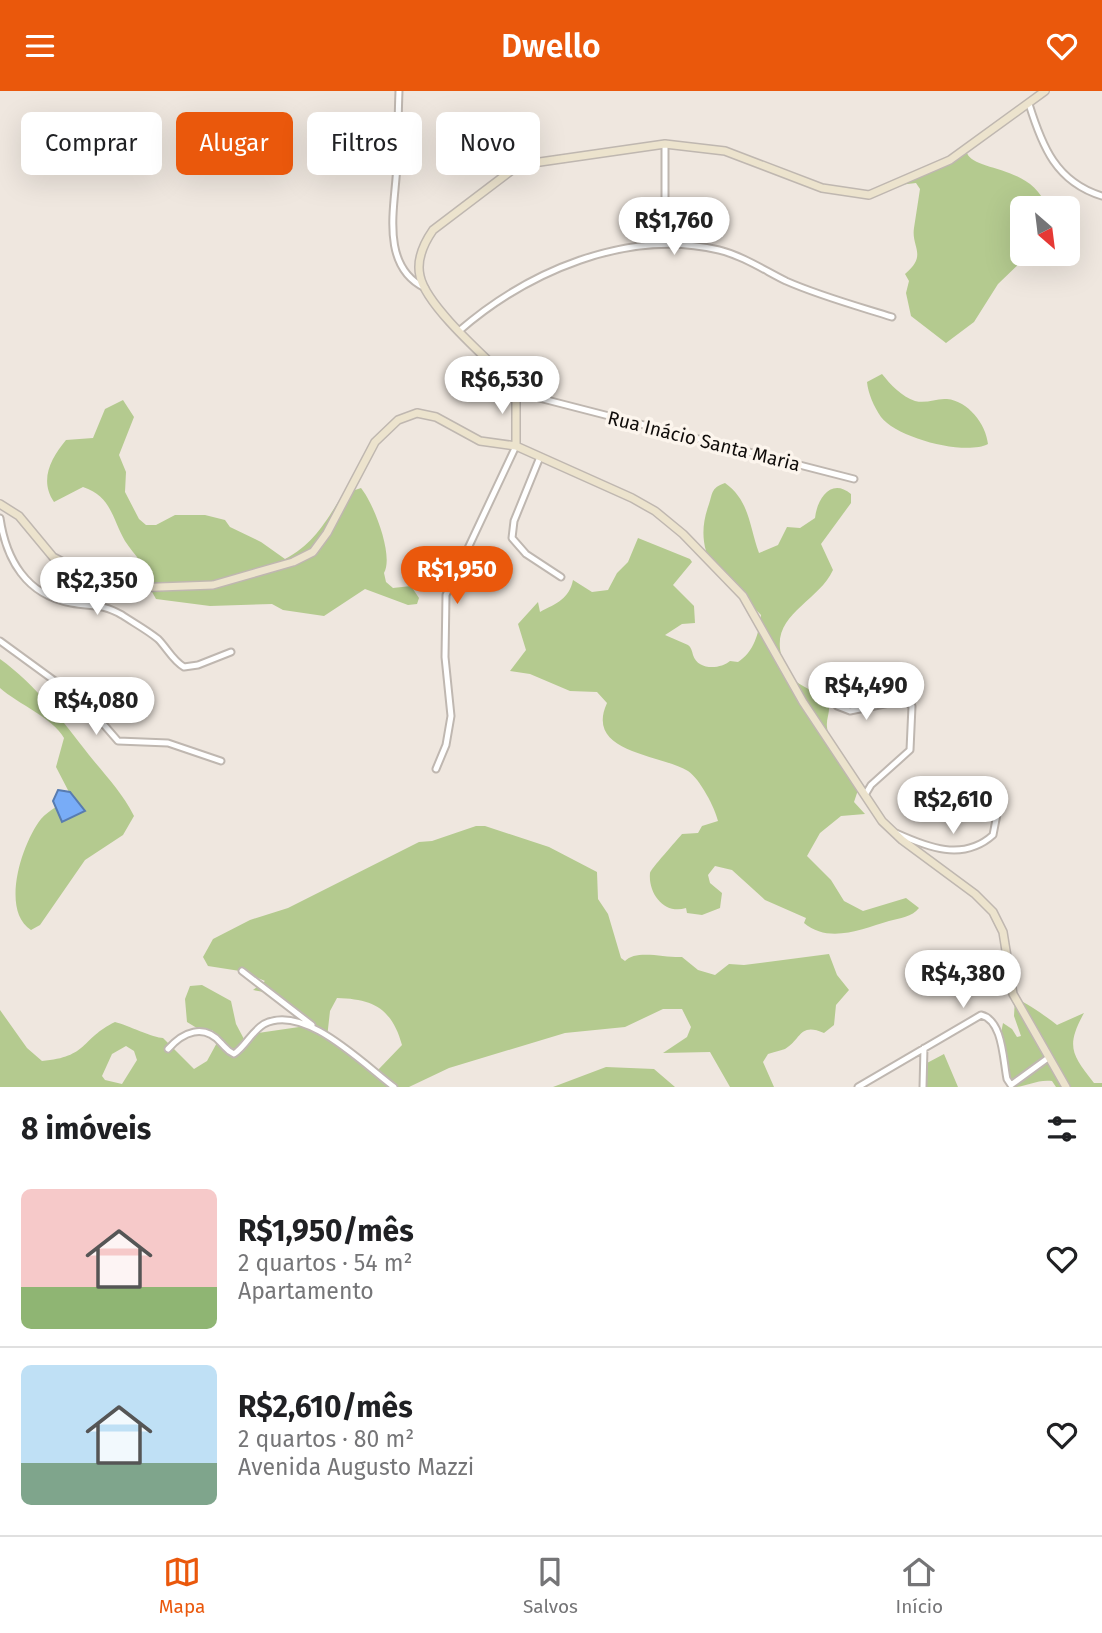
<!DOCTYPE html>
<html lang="pt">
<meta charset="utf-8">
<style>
body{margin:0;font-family:"Fira Sans",sans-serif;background:#f2f2f2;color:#202124;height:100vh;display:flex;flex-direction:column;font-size:26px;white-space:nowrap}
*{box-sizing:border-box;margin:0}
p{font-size:23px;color:#757577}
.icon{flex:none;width:38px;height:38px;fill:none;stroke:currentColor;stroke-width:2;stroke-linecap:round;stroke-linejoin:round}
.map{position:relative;height:996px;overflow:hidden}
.details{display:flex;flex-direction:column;background:#fff;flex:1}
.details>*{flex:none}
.top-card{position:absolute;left:21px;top:21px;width:700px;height:63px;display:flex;gap:14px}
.needle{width:46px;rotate:152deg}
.tools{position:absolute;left:1010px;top:105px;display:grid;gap:14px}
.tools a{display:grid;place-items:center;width:70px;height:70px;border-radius:10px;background:#fff;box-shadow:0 7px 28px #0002;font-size:35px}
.price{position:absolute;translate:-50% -60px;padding:0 16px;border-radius:24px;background:#fff;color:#222;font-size:23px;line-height:46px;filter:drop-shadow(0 2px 4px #0008)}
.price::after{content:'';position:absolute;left:50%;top:42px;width:21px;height:16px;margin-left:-10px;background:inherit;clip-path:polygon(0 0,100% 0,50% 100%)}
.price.current{background:#ea580c;color:#fff}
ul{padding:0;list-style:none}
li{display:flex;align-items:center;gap:21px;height:175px;padding:0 21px}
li+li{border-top:2px solid #e0e0e0}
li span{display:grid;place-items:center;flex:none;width:196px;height:140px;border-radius:10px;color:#555}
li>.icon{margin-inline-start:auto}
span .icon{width:84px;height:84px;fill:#fffc;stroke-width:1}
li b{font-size:30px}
h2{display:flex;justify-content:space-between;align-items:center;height:84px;padding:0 21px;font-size:30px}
.tag{padding:0 24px;border-radius:10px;background:#fff;box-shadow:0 7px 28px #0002;font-size:24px;line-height:63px}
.tag.current{background:#ea580c;color:#fff}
header{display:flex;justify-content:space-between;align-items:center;height:91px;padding:0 21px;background:#ea580c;color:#fff;font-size:32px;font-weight:600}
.dock{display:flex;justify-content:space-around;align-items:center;height:98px;border-top:2px solid #e0e0e0;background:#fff;font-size:19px;color:#757577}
.dock a{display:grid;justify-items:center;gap:4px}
.dock .current{color:#ea580c}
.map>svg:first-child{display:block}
.green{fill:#b4ca8f;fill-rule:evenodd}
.water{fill:#78acf7;stroke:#587cb0;stroke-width:2}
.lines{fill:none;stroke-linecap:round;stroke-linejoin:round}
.street-casing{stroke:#bfb7b0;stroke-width:9}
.secondary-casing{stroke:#bfb7b0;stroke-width:10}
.street{stroke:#fff;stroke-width:5}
.secondary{stroke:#ece3cd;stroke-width:7}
.labels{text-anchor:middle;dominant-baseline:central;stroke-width:7;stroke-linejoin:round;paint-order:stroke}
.street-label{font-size:19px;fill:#0f0c0a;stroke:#fcf5ed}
</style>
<header><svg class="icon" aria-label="menu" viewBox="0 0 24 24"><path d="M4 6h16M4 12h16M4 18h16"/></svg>Dwello<svg class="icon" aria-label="heart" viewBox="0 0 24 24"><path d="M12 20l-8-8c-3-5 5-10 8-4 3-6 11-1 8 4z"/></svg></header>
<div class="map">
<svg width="1102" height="996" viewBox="0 0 1102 996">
<rect width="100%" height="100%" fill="#efe7df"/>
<path class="green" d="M967,62C974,81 1032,73 1047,117H1022V163H1029L998,193L974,231L946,252L911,225L906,202L909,190L905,183C928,164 911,156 914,137C916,124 918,111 920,98L916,92L899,94Z
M882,283C890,293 902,306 915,310C927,313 936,307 947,308C968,310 986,333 988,353C965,365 897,347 881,326C874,316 868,302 867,291Z
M123,309L134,326L119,364L126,381L125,401L139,428L146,434H156L175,424H205L225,429L230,436L261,451L285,468C313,454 327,429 343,403L361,397C374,413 394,465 384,482L386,491L393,497L411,495L419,507L417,513L408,514L365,498L324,525L283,519L272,513L210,515L156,508L151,499L154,490C146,475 134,464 125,450C112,427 111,405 83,396L54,411C39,389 51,367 66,349L93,347L105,318Z
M725,392C750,410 749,435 759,462L778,454L787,436L800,437L815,427C817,408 831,386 851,403V412L821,453L833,479C816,516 756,527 790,584C797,596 817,598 829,613C830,622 826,628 827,636C830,666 847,676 858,699L854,711L865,723L841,725L820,742L807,765L831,789L844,810L863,820L906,807L919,817C912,826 900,827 889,830C862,838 829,853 804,832L806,827L765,809L732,779L715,775L708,784L710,792L722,802L720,817L702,824L687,822L686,817C665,824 648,803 650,782C650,779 677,749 682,743L698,742L702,735L718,730C715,717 700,688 688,680C660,663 584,662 607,612L597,601L570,600L530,583L510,580L526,559L518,533L538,511L540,521C557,512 569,508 573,489L592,501L608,499L617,482L628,471L638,447L690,468L692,471L673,494L694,515L695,532L682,533L665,544L688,554C691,556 692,560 693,564C698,580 721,578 730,570L738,571C754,561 759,542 761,524C754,516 747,514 740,507C711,482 695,454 708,416C713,403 710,397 725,392Z
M0,568C35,593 63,630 89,664C105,684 122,701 134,725L123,744L85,769L40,834L31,839C0,819 22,752 41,728C49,719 60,715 70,703L56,676L64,647C53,627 18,613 0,597Z
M476,735H485L549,756L597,781L598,808L608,823L621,867L625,870C636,858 665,867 682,866L698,879L715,884L729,873L744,874L829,863L837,884L849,899L836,914L834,934L824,942C799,931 801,949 785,958C780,960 773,961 768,963L763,971L774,996H730L710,961L663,962L687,946L691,936L682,918H663L625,936L565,942L449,977L409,996H0V919L27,957L42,970C89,966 80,948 115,931C127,934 154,947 163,947L194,978L207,970L219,948L212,939L205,942L187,931L185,908L190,895L202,894L231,910L236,933L245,950L258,942L306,935L308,933L269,902L253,899L265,890L240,880L208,875L203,866L213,848L250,829L288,817L419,751L432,750ZM337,907C374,908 392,918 402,954L377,980L327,947L330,920ZM126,955L134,960L137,969L122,993L105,989L102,985L112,963Z
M1015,907C1026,911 1047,926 1057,934L1084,922C1066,955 1071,963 1094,992H1102V996H1056L1052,990C1037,988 1027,996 1013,996L999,952L1003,932L1012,938L1017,946L1021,945L1014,925Z
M944,963L958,996H919L927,972Z
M606,976L654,978L675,996H553Z"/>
<path class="water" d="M58,699L70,701L85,720L62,731L53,710Z"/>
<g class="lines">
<g class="street-casing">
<path id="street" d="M399,0C398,24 398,48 397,72C396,112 378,174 425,197
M1029,13C1042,55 1056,91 1102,105
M665,53V152
M459,240C527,181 627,137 719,159C743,165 764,179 786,190C820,205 857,215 892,226
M516,296L539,307L854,388
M540,366L514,430L512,447L526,463L561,486
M0,427C6,468 26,504 71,512C92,516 101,512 122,524C134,532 147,539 158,548C167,557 173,570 184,576L198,574L231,561
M0,550L85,612L118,650L168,652L221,670
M837,615L850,620L904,609L912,615L910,659L871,694L865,704
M436,678L446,654L451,625L445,566L446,504L516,355
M896,742C927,756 963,771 993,744L1000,708
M242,880L312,934
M168,958C183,941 204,932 221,952C226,957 227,960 234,963C246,955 251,941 264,933C304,912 363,973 394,996
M858,996L981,924C1003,929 1003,969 1007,988L1011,994L1048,967
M923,996L924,957"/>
</g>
<g class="secondary-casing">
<path id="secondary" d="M516,355V296C492,272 426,216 420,185C416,168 424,152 433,139L512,79L533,72L665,53L725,60L822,97L869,104L950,69L1045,0
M0,413L19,425L53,466L74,477L132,497L213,494L293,471L313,461L327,442L375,351L398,329L417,322L436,326L480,350L516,355L632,407L655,420L683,443L743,505L803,611L882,730L902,749L975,803L993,821L1003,841L1013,903L1066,996"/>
</g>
<use href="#street" class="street"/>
<use href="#secondary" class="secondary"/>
</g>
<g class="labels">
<g class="street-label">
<text transform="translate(704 350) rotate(14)">Rua Inácio Santa Maria</text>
</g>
</g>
</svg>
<div class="tools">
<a><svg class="needle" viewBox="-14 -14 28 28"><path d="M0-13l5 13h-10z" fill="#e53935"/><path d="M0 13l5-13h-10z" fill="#757577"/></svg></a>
</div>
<b class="price" style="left:674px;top:166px">R$1,760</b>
<b class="price" style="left:502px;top:325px">R$6,530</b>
<b class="price current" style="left:457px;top:515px">R$1,950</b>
<b class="price" style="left:97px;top:526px">R$2,350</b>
<b class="price" style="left:866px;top:631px">R$4,490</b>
<b class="price" style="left:96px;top:646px">R$4,080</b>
<b class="price" style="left:953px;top:745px">R$2,610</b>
<b class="price" style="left:963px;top:919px">R$4,380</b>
<div class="top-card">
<a class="tag">Comprar</a>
<a class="tag current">Alugar</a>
<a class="tag">Filtros</a>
<a class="tag">Novo</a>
</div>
</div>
<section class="details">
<h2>8 imóveis<svg class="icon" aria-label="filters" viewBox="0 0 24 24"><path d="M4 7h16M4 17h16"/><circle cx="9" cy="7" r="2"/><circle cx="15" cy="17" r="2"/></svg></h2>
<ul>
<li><span style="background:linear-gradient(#f6c9c9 70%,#8fb573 0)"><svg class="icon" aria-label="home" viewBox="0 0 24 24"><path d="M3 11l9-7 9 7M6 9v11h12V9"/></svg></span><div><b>R$1,950/mês</b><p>2 quartos · 54 m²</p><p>Apartamento</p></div><svg class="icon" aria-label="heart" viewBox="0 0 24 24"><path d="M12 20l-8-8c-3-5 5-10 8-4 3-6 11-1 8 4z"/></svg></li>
<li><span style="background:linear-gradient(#bfe0f5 70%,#7fa58c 0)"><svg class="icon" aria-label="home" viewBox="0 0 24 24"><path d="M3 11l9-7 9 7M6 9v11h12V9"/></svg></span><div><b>R$2,610/mês</b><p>2 quartos · 80 m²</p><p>Avenida Augusto Mazzi</p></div><svg class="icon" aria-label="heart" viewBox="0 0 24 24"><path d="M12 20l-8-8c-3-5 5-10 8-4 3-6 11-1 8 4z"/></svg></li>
</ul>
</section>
<nav class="dock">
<a class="current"><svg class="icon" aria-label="map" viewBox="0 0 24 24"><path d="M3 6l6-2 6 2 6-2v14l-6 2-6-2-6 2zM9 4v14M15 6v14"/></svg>Mapa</a>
<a><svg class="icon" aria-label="saved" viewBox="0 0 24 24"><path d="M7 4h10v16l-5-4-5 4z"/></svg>Salvos</a>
<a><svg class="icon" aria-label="home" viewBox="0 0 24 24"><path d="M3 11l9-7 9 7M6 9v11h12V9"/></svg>Início</a>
</nav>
